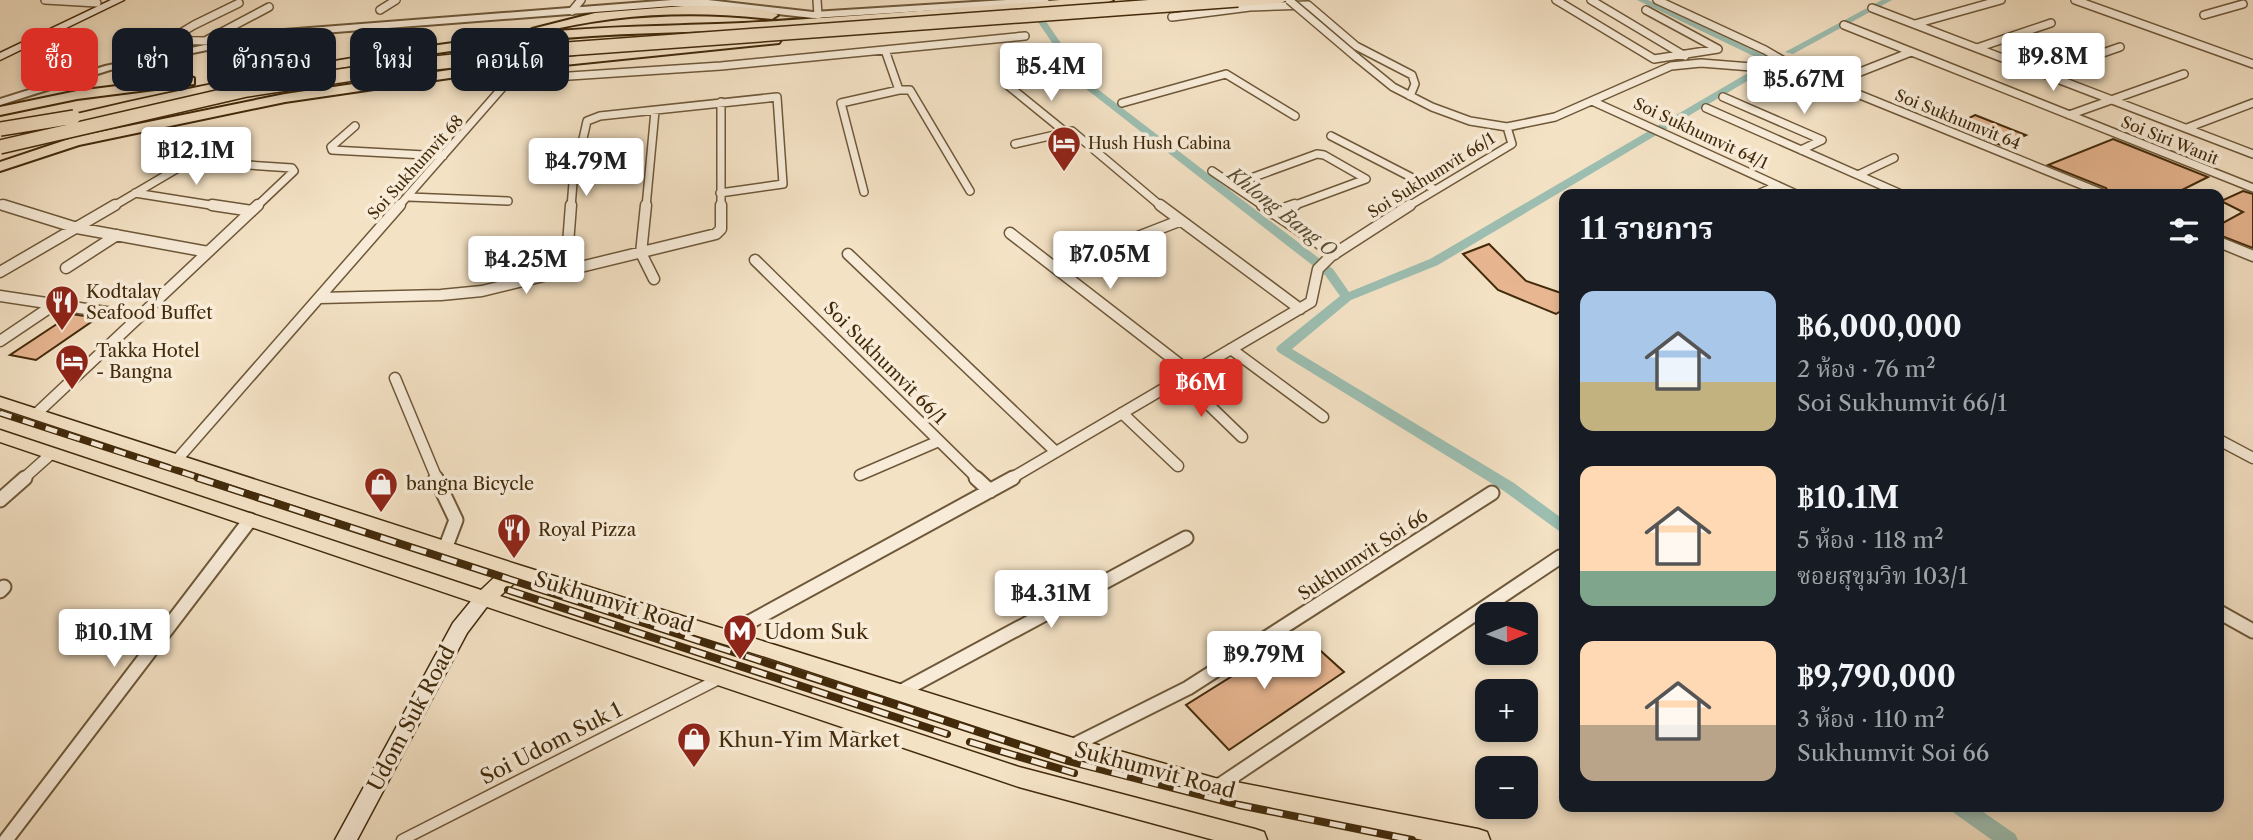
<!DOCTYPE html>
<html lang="th">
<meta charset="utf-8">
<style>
body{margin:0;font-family:"Libre Caslon Text","Noto Serif Thai",serif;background:#242831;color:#f1f3f6;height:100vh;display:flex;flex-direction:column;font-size:26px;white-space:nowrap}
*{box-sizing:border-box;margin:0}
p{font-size:23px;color:#9ea1a6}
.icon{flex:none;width:38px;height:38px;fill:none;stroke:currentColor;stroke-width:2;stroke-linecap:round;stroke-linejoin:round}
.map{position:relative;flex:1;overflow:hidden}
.panel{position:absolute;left:1559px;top:189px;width:665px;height:623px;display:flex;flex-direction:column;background:#171b24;border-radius:14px;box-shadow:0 4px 10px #0003}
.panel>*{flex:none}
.banner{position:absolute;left:21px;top:28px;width:665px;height:63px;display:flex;gap:14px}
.needle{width:46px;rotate:89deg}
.tools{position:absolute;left:1475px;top:602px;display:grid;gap:14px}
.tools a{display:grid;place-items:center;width:63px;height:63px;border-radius:14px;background:#171b24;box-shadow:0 4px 10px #0003;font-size:35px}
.price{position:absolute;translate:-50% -60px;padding:0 16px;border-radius:7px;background:#fff;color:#222;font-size:23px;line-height:46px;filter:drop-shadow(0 2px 4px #0008)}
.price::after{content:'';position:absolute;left:50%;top:42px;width:21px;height:16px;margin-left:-10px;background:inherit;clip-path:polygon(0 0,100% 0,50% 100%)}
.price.selected{background:#d93025;color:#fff}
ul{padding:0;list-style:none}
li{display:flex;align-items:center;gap:21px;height:175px;padding:0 21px}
li span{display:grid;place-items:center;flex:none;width:196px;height:140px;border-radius:14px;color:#555}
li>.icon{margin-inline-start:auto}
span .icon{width:84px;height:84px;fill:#fffc;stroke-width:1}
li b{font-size:30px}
h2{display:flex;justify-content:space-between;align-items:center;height:84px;padding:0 21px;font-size:30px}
.tag{padding:0 24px;border-radius:14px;background:#171b24;box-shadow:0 4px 10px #0003;font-size:24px;line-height:63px}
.tag.selected{background:#d93025;color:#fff}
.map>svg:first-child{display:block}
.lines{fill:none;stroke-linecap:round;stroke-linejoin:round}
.canal{fill:#9cbeb1;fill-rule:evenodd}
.building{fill:#e8b691;stroke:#422a0a;stroke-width:2}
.pedestrian-casing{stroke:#6e5839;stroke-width:13}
.minor-far2-casing{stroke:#6e5839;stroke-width:10}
.minor-far1-casing{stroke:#6e5839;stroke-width:13}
.minor-casing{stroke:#6e5839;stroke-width:17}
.tertiary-casing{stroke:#6e5839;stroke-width:4}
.secondary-casing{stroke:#422a0a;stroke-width:3}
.primary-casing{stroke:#422a0a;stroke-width:3}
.motorway-casing{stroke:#422a0a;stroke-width:4}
.pedestrian{stroke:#f8ecd9;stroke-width:10}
.minor-far2{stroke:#f8ecd9;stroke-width:7}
.minor-far1{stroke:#f8ecd9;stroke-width:10}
.minor{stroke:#f8ecd9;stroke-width:13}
.tertiary{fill:#f8ecd9;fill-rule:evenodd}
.secondary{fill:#f8ecd9;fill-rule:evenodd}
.primary{fill:#f4e2c5;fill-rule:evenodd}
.motorway{fill:#f4e2c5;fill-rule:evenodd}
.rail-far1-casing{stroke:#422a0a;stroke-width:7}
.rail-casing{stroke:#422a0a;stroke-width:8}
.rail-far1{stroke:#f8ecd9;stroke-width:4.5;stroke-dasharray:12;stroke-linecap:butt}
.rail{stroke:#f8ecd9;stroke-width:5;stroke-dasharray:16;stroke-linecap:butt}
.minor-bridge-casing{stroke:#6e5839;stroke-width:10;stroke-linecap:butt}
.motorway-bridge-casing{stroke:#422a0a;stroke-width:16;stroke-linecap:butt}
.minor-bridge{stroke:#f8ecd9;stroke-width:7}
.motorway-bridge{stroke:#f4e2c5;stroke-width:13}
.labels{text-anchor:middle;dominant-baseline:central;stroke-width:7;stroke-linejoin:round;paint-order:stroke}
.far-street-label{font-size:16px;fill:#422a0a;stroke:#f8ecd9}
.far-poi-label{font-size:16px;fill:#422a0a;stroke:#f8ecd9;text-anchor:start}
.poi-label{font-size:18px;fill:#422a0a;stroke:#f8ecd9;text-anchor:start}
.street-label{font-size:18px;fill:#422a0a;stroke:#f8ecd9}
.water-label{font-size:19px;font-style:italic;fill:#584f34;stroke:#f8ecd9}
.near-street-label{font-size:21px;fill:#422a0a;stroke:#f8ecd9}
.near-poi-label{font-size:21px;fill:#422a0a;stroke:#f8ecd9;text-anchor:start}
</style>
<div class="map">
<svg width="2253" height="840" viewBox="0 0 2253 840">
<rect width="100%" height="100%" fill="#f4e2c5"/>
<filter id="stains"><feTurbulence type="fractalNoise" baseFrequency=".00286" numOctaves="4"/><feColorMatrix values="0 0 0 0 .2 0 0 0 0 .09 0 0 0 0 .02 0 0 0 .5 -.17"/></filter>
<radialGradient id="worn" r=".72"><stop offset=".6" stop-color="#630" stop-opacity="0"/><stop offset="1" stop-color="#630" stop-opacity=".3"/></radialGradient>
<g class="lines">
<path class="canal" d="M1637,0H1648L1778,62L1770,64Z
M1882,0H1892L1793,54L1785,52Z
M1039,20H1045L1087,81L1333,269L1349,292L1430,259L1753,70H1759V74L1438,265L1351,300L1292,349L1514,483L1564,520V532L1559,531L1504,491L1278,352L1276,349L1278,346L1340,296L1325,275L1081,85L1038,22Z
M1952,807H1976L2015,834L2018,840H1992L1954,813Z"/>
</g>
<path class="building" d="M1975,115L2026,135L2003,146L1953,126Z
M2113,139L2208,177L2174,194H2110L2106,188L2048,165Z
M2243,191L2253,194V248L2219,235V225L2243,212L2221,201Z
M1489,244L1526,281L1564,294V309L1556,314L1498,290L1463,254Z
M72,314L97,318L36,360L10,355Z
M1301,633L1344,672L1229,750L1186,705Z"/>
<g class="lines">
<g class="pedestrian-casing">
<path id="pedestrian" d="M402,840L717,680"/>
</g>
<g class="minor-far2-casing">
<path id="minor-far2" d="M45,0L97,3
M817,0L818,15
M1556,0L1654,59L1718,49L1646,10
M1591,0L1685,56
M1657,0L1765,50L1799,70
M2075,0L2253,64
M1872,8L2253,154
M380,10L396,0
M572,11L581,0
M2204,15L2243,4
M1172,17L1250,7L1308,5L1356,46L1412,75L1415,84L1410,96
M1915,24L2001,0
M1844,25L2253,188
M166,40L205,41L269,7
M1977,48L2051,23
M885,50L899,90H910L970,191
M1356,57L1393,87L1432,107L1470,121L1507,127L1555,117L1671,66L1701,63L1801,71L2104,194
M132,62L194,25L239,3
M2045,73L2120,47
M1037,74L1008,79L1005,83L1064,131
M1832,83L1911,52
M1723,97L1822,140L1801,150
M1592,101L1796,194
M721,102V207
M1122,103L1226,74L1295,116
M1706,108L1901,194
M2069,115L2184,74
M355,126L331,147L332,150L443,156
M2187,128L2253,103
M1331,136L1434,189
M1015,144L1072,131L1162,207
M1212,171L1265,207
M1858,175L1894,158
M1232,185L1317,154L1324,155L1366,179L1290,207
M864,192L841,103L899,90
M135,193L223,207
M1758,194L1776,186
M409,197L508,201
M0,204L8,207
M112,207L190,161L292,168L294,171L256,207
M398,207L509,80L721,66L1025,36
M571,207L573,183L587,121L600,116L777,97L783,184L720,193
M646,207L655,111
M1407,207L1512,144L1507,127"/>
</g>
<g class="minor-far1-casing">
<path id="minor-far1" d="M3,205L77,228L208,252
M212,205L252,211
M646,205L641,253L654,279
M1160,205L1300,309
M1262,205L1335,254
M1272,213L1295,205
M1010,233L1191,373
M1125,242L1179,221
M2219,242L2253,256
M848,254L1056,452
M755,260L978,479
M66,268L117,235
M566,270L571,205
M0,272L115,205
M0,296L139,317
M320,298L441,295L482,291L716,234L721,229V205
M0,341L55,304
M1231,349L1323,417
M395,378L437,479
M1182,379L1242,437
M1122,413L1178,466
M36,414L258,205
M2219,440L2253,458
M175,462L400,205
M860,475L939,441
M23,479L51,454
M1010,479L1311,302L1318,269L1331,256L1410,205"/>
</g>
<g class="minor-casing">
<path id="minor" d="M436,478L456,520L445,549
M976,478L990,491
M0,500L25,478
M0,591L4,587
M2219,612L2253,631
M724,636L1013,478
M900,692L1186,538
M1072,746L1188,688L1492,493
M1217,787L1560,557
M6,840L250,520"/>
</g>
<g class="tertiary-casing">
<path id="tertiary" d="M672,0H708L813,12L1006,0H1049L1045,3L813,18L708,6H672L271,37L110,70L0,105V99L105,66L271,31Z"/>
</g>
<g class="secondary-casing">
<path id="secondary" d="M111,0H124L0,60V53Z
M483,593L490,595L492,600L467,633L357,840H335L453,623L476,595Z"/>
</g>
<g class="primary-casing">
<path id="primary" d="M0,397L522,566L1070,737L1215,778L1478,829L1487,832L1490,840H1423L1215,798L1070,757L769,658L518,580L500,596L1019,767L1255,829L1264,832L1267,840H1214L1019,787L0,442V430L481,590L499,573L0,408Z"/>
</g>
<g class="motorway-casing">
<path id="motorway" d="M1060,0H1113L1107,3C995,12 883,22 771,29C692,33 613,32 535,41C354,60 176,97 0,141V133C176,88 353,53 534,33C603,26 673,26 743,23C849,17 954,8 1060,0Z
M1238,0H1287L1281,3L1219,8L1213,5L1219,2Z
M684,6C703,6 765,5 778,15L772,19C692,10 616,13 538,33L532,29L595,13Z
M775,36L781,40L779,43L477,74L285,102L79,145L0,171V162L75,137L285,94L477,66Z
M189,77L194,78V84L77,99L0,115V107L77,91Z"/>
</g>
<use href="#pedestrian" class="pedestrian"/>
<use href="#minor-far2" class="minor-far2"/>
<use href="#minor-far1" class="minor-far1"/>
<use href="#minor" class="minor"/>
<use href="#tertiary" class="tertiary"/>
<use href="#secondary" class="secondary"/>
<use href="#primary" class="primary"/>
<use href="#motorway" class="motorway"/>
<g class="rail-far1-casing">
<path id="rail-far1" d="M0,413L203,479"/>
</g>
<g class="rail-casing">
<path id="rail" d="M198,478L1068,761L1239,805L1412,840
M508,590L947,734
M970,742L1074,773"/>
</g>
<use href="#rail-far1" class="rail-far1"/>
<use href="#rail" class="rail"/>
<g class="minor-bridge-casing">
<path id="minor-bridge" d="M1289,0L1356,57"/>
</g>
<g class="motorway-bridge-casing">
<path id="motorway-bridge" d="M0,129L74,117
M0,147L247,90L406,66L567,49L1238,0"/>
</g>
<use href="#minor-bridge" class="minor-bridge"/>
<use href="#motorway-bridge" class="motorway-bridge"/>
</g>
<defs>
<g id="hotel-pin" transform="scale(1.75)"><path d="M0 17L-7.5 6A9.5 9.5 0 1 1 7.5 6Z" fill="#8f2418" stroke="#f8ecd9"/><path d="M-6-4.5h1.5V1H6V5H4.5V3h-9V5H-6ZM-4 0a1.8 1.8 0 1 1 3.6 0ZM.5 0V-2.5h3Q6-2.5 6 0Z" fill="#fff"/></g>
<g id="restaurant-pin" transform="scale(1.75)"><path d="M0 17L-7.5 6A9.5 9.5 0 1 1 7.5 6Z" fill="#8f2418" stroke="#f8ecd9"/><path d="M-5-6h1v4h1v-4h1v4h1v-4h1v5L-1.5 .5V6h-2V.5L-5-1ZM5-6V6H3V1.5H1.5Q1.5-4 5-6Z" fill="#fff"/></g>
<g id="shop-pin" transform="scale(1.75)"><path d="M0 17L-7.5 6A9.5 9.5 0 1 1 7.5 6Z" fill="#8f2418" stroke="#f8ecd9"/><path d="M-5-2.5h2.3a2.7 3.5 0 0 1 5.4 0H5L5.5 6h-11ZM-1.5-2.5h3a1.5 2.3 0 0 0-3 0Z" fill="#fff"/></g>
<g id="metro-pin" transform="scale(1.75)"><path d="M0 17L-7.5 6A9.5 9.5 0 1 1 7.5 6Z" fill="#8f2418" stroke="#f8ecd9"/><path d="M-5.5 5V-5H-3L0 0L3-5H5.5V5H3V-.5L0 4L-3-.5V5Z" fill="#fff"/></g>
</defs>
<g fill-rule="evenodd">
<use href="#hotel-pin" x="1064" y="143"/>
<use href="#restaurant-pin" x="62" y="302"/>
<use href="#hotel-pin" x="72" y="361"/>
<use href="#shop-pin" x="381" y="484"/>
<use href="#restaurant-pin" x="514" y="530"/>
<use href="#metro-pin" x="740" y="631"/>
<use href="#shop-pin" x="694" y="739"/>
</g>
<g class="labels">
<g class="far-street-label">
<text transform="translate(1958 119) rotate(22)">Soi Sukhumvit 64</text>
<text transform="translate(1701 133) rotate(25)">Soi Sukhumvit 64/1</text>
<text transform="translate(2170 140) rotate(22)">Soi Siri Wanit</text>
<text transform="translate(415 167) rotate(-48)">Soi Sukhumvit 68</text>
<text transform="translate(1431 175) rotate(-32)">Soi Sukhumvit 66/1</text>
</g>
<g class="far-poi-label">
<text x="1088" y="143">Hush Hush Cabina</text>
</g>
<g class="poi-label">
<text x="86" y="292">Kodtalay<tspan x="86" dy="21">Seafood Buffet</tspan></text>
<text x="96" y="351">Takka Hotel<tspan x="96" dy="21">- Bangna</tspan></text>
<text x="406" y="484">bangna Bicycle</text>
<text x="538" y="530">Royal Pizza</text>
</g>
<g class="street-label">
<text transform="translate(885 363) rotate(45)">Soi Sukhumvit 66/1</text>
<text transform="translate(1363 555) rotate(-33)">Sukhumvit Soi 66</text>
</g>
<g class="water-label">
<text transform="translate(1282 212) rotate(38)">Khlong Bang O</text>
</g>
<g class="near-street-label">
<text transform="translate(614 602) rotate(17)">Sukhumvit Road</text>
<text transform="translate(411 718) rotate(-62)">Udom Suk Road</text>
<text transform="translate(551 743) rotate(-27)">Soi Udom Suk 1</text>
<text transform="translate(1155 770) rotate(15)">Sukhumvit Road</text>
</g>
<g class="near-poi-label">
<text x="764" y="631">Udom Suk</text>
<text x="718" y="739">Khun-Yim Market</text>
</g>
</g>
<rect width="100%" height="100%" filter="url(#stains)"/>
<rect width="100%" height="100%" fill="url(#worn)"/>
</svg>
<div class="tools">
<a><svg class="needle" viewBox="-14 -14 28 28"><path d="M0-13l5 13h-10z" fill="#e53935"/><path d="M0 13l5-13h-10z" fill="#9ea1a6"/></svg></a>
<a>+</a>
<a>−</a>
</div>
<b class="price" style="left:2053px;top:93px">฿9.8M</b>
<b class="price" style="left:1051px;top:103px">฿5.4M</b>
<b class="price" style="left:1804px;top:116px">฿5.67M</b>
<b class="price" style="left:196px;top:187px">฿12.1M</b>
<b class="price" style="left:586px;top:198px">฿4.79M</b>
<b class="price" style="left:1110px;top:291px">฿7.05M</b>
<b class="price" style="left:526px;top:296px">฿4.25M</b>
<b class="price selected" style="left:1201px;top:419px">฿6M</b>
<b class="price" style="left:1051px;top:630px">฿4.31M</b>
<b class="price" style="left:114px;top:669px">฿10.1M</b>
<b class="price" style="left:1264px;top:691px">฿9.79M</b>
<div class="banner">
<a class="tag selected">ซื้อ</a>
<a class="tag">เช่า</a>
<a class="tag">ตัวกรอง</a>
<a class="tag">ใหม่</a>
<a class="tag">คอนโด</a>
</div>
<section class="panel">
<h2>11 รายการ<svg class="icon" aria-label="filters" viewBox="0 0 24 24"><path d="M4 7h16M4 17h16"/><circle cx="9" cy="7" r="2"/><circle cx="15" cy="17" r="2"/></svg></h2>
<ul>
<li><span style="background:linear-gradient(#a9c7e8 65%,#c2b280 0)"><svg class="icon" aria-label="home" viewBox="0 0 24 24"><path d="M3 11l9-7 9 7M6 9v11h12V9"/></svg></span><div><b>฿6,000,000</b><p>2 ห้อง · 76 m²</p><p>Soi Sukhumvit 66/1</p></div></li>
<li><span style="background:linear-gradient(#ffd9b3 75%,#7fa58c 0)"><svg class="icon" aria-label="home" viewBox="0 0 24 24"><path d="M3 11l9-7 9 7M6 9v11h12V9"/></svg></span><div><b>฿10.1M</b><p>5 ห้อง · 118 m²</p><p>ซอยสุขุมวิท 103/1</p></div></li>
<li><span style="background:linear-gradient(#ffd9b3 60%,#b9a48a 0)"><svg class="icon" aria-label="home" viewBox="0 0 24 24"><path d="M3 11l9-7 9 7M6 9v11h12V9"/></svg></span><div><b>฿9,790,000</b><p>3 ห้อง · 110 m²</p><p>Sukhumvit Soi 66</p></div></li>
</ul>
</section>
</div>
